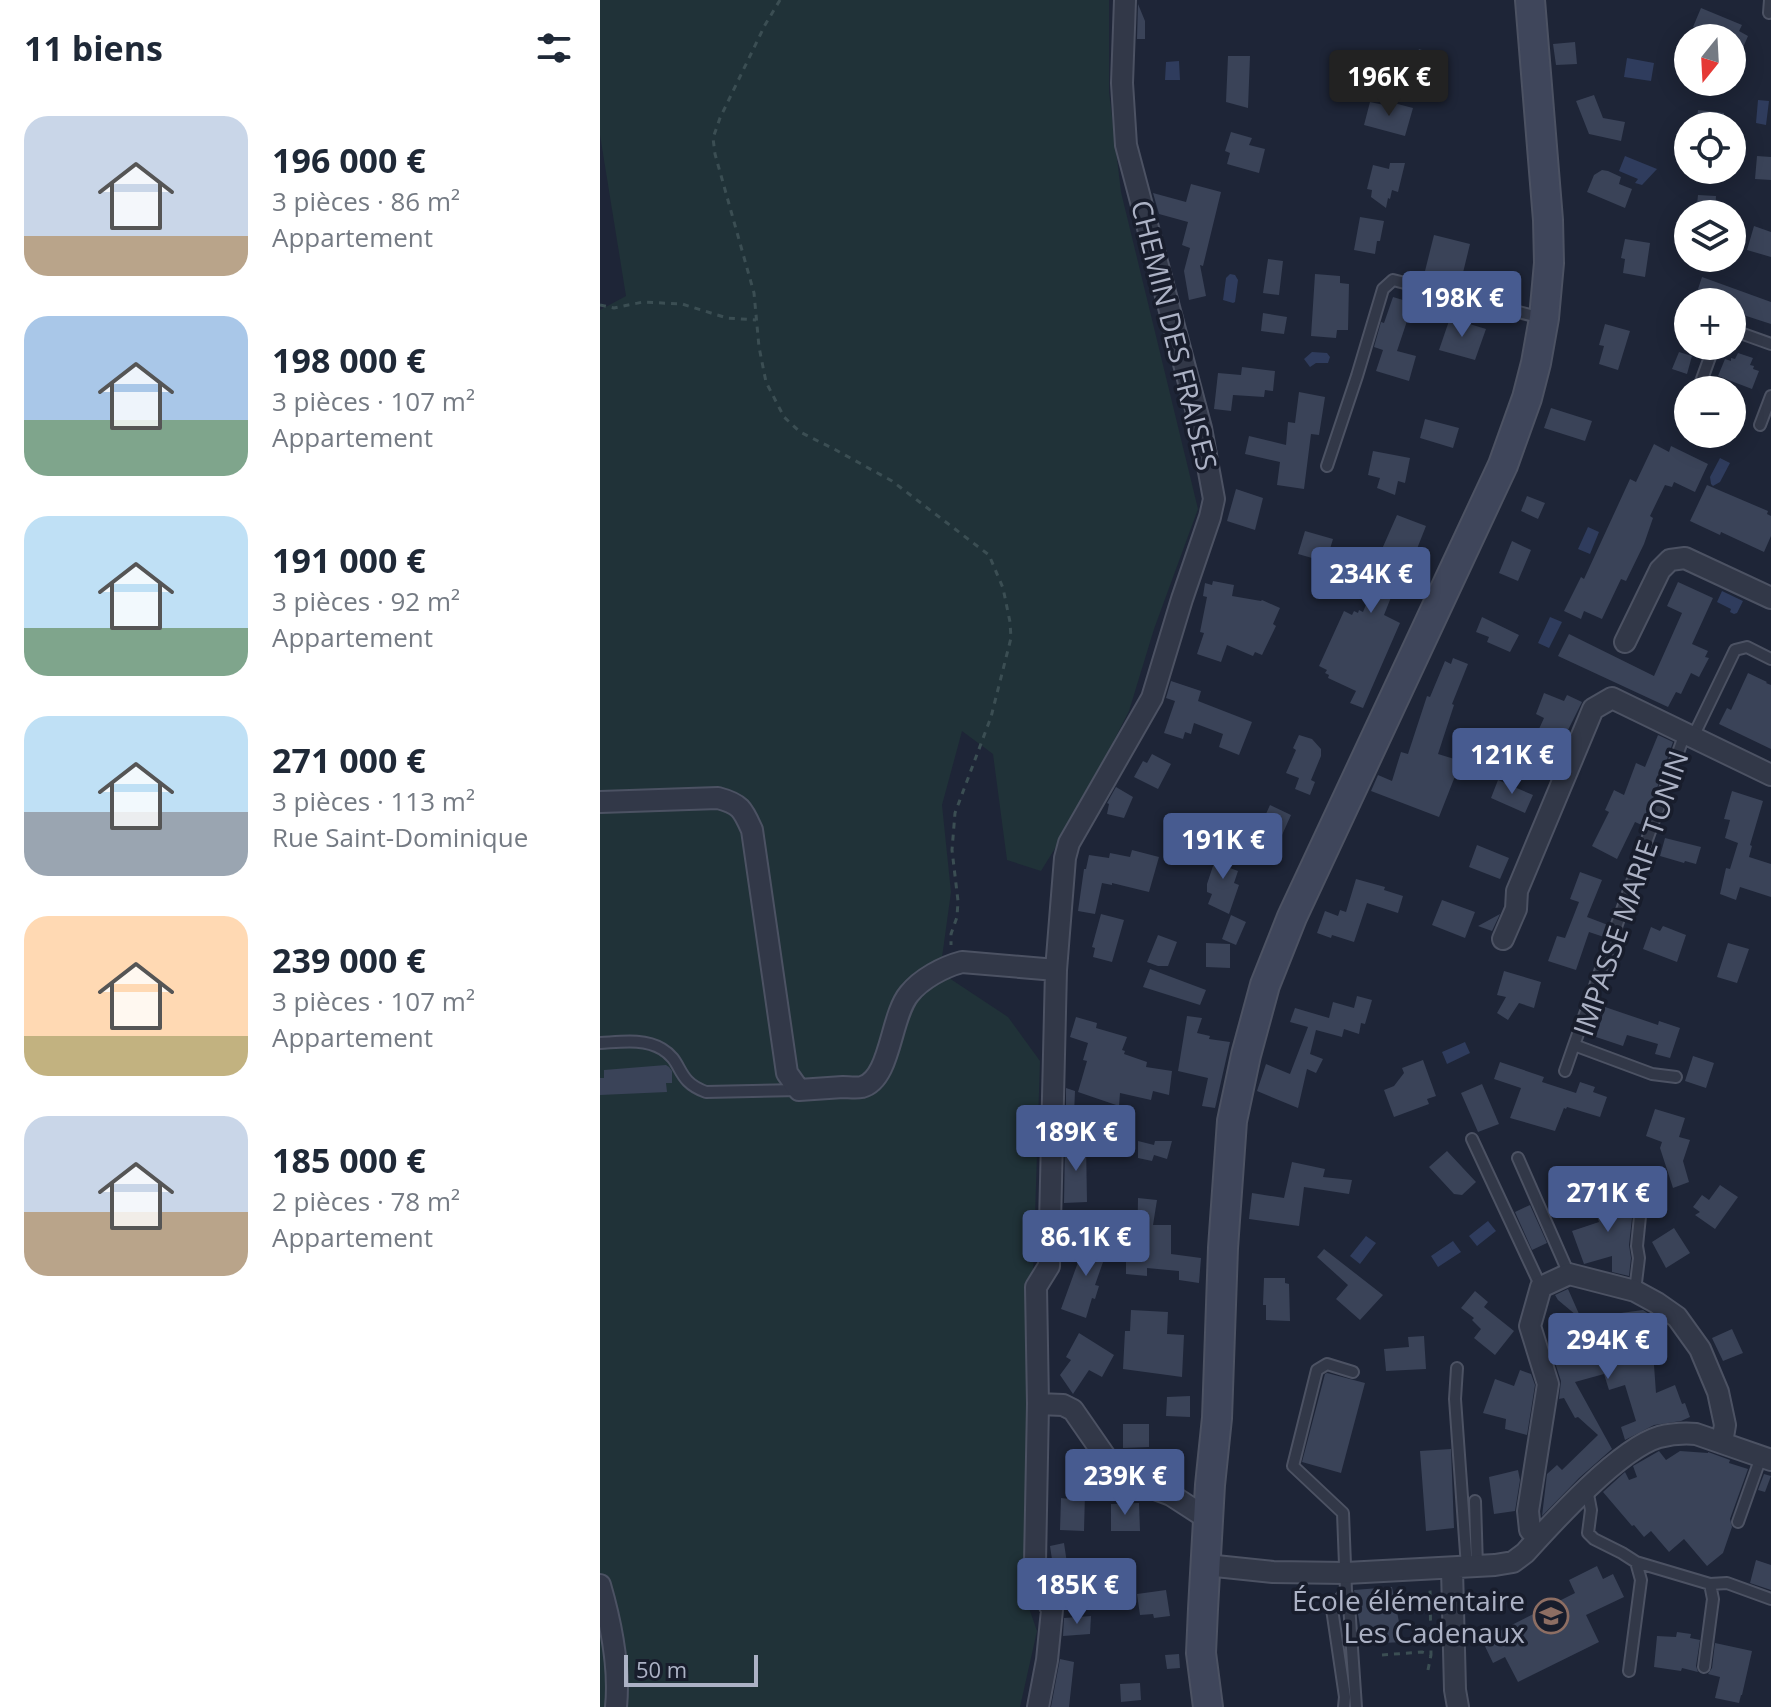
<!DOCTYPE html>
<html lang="fr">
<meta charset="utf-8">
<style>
body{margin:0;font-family:"Open Sans",sans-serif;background:#f2f2f3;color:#1f2937;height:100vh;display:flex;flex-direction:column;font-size:30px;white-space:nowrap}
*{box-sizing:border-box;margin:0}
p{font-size:26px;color:#747a83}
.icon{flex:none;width:44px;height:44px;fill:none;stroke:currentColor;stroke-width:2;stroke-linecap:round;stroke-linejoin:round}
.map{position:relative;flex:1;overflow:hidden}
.side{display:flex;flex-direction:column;background:#fff;width:600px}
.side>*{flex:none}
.needle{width:52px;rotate:198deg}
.tools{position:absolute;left:1074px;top:24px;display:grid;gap:16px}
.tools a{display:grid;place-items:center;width:72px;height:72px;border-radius:50%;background:#fff;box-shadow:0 4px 20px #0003;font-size:40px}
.scale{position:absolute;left:24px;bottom:20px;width:134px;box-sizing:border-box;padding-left:8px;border:4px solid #acb2c5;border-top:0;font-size:22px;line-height:28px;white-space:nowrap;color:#acb2c5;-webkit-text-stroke:6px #181d2c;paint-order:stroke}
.price{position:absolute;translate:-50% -68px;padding:0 18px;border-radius:8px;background:#475b90;color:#fff;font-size:26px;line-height:52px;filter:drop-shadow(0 2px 4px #0008)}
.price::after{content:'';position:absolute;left:50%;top:48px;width:24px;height:18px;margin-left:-12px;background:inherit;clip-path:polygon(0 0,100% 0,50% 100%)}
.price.on{background:#222;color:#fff}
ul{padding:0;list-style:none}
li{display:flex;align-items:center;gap:24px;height:200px;padding:0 24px}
li span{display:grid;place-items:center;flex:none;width:224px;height:160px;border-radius:24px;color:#555}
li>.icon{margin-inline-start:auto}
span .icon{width:96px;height:96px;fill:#fffc;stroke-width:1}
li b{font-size:34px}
h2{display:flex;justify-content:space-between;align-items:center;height:96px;padding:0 24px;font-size:34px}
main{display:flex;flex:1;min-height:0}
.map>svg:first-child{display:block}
.green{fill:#203238}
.water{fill:#2f3c5d}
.building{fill:#3a4358}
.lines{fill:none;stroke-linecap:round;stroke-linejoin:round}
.service-casing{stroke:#4c5263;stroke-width:14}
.minor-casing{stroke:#4c5263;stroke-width:24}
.secondary-casing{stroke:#4c5263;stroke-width:32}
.path{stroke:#3b4e53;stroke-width:3;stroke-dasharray:6 6;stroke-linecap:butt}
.service{stroke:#323848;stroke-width:10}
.minor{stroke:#323848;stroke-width:20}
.secondary{stroke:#3f465b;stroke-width:28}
.labels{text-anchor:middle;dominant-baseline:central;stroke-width:7;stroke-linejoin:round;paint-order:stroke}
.street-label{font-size:28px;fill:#acb2c5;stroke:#181d2c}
.poi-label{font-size:28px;fill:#acb2c5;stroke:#181d2c;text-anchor:end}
</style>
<main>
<section class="side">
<h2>11 biens<svg class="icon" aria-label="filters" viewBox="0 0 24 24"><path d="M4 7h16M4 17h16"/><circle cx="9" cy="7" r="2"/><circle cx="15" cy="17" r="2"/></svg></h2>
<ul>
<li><span style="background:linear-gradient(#c9d6e8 75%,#b9a48a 0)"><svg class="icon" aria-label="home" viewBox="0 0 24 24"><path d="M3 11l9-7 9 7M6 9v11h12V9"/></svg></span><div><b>196 000 €</b><p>3 pièces · 86 m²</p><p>Appartement</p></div></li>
<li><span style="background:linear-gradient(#a9c7e8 65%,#7fa58c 0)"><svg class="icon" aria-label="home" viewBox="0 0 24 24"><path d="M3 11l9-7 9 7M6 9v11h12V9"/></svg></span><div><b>198 000 €</b><p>3 pièces · 107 m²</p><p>Appartement</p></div></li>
<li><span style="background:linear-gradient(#bfe0f5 70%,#7fa58c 0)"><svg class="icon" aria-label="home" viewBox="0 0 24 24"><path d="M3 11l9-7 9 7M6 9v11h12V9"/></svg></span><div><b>191 000 €</b><p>3 pièces · 92 m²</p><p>Appartement</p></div></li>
<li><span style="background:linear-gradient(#bfe0f5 60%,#9aa5b1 0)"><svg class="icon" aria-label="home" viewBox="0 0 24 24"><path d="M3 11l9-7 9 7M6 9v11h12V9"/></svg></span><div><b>271 000 €</b><p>3 pièces · 113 m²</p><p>Rue Saint-Dominique</p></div></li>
<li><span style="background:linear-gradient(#ffd9b3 75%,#c2b280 0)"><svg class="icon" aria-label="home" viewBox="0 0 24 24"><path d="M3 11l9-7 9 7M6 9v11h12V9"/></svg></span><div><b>239 000 €</b><p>3 pièces · 107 m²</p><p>Appartement</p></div></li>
<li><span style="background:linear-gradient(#c9d6e8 60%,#b9a48a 0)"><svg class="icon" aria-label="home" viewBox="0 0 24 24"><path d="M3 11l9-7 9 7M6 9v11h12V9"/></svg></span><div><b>185 000 €</b><p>2 pièces · 78 m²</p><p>Appartement</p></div></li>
</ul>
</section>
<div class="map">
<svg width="1171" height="1707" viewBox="0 0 1171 1707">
<rect width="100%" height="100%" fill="#1e2537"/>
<path class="green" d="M0,0H509V92L521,192L598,509L554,629L529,711L478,811L441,871L407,860L393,754L362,731L342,805L351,892L340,972L408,1017L440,1061L423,1591L437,1631L420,1707H0V310L26,296L0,135Z"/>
<path class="water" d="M1027,58L1054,63L1051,81L1024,77Z
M579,61L580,80H565L566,62Z
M1158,100L1169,101L1166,125L1156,123Z
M1025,156L1057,169L1042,185L1035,183L1038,179L1019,171Z
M630,274L635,275L638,280L635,302L633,303L623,300L626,278Z
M712,352L727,353L730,357L728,363H716L710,367L704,359Z
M1120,458L1130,463L1120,482L1113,486L1111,484L1110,477Z
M988,527L999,532L990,554L978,549Z
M1122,591L1143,601L1137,613L1134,614L1130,612L1131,609L1117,602Z
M950,617L962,622L949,648L938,643Z
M865,1042L870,1053L847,1064L842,1052Z
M888,1221L896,1231L877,1246L869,1236Z
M766,1236L776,1243L760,1264L750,1256Z
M853,1241L861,1252L838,1267L831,1256Z"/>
<path class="building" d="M538,4L545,21V39H537Z
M1101,8L1142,25L1139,31L1148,36L1132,73V38H1120L1093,27Z
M975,42L977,64L956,65L953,44Z
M819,49L847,59L838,89L809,80Z
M628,56H650L648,108L626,102Z
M994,95L1003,118L1025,122L1021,141L989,134L976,101Z
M770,102L789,106L790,102L813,108L805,136L764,125Z
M1098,110L1124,113L1123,126H1096Z
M631,132L652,138L649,145L665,149L659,173L627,164L630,153L625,151Z
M1157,156L1171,157V180L1155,179Z
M790,163H805L798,192L792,190L790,199L788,198L786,208L771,197L772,190L767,189L773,165L789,169Z
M1002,170L1008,171L1021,177L1019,184L1032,189L1025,208L987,192L994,175Z
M591,184L621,192L603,266L600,265L606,296L589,300L584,271L590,248L582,245L588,222L559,214L553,193L586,202Z
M1098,195L1116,196L1115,214H1096Z
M760,217L784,221L780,241H777L775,254L754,250Z
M1154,226L1171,232V257L1147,250Z
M834,235L870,244L859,289L823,279Z
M1025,239L1050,243L1045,277L1023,273L1025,259L1021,258Z
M668,259L683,261L679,295L663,293Z
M715,274L740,276V283L749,284L748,330H737L736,338L711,336Z
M1102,277L1171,302V324L1134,312L1137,302H1108L1095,298Z
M793,297L813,303L797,351L816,356L809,381L776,371L783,350L774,347L781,322L784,323Z
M663,313L687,317L684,334L661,331Z
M850,318L886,329L875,360L839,350Z
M1005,324L1030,331L1018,370L999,364L1004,346L999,345Z
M1079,352L1092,356L1087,374L1072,369Z
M1138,353L1153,358L1150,365L1154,366L1153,369L1159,371L1152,389L1118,376L1125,359L1131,361V358L1135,359Z
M642,367L675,371L673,391L665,390L664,397L633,395L631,411L614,409L618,373L641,375Z
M699,392L725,397L719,435L711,434L704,489L677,485L680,462L645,454L649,436L686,445L688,422L695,423Z
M951,408L992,421L985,441L944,428Z
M825,419L859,428L853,448L820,438Z
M1054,444L1069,452L1071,446L1108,464L1095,492L1074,482L1072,487L1065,485L1050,516L1053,518L1044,544L1026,581L1021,579L1002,619L984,611L981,619L964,611L981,577L984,579L1030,479L1036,482Z
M773,451L810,458L805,483L798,481L795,495L777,488L780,478L768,475Z
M1107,485L1168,511L1167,514L1171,516V536L1164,552L1121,532L1120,535L1090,521Z
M636,489L663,498L655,530L627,521Z
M927,496L945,503L938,519L921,511Z
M797,515L826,526L811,564L805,562L784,615L800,623L763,708L750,703L756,691L728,678L729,675L725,673L727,670L719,666L744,611L752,615L754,611L758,613L759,610L763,612L776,580L744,567L749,556L775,565Z
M705,531L733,539L726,562L698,554Z
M912,541L931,550L918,581L899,573Z
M613,581L634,585L632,596L661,601L662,600L680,608L673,624L676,626L662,655L655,652L653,656L627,645L621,662L597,654L604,633L600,632L607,597L603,596L605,583L612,585Z
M1078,582L1113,598L1092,644L1108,651L1105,657L1109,658L1099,677L1091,673L1081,694L1076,692L1068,707L958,656L969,634L1054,676L1082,613L1067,606Z
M882,617L919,635L910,652L887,642L889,637L876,632Z
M853,658L868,664L852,704L854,705L838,754L861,761L839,817L771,791L778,775L792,781L801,752L808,754L827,696L830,697L845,661L851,664Z
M1148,673L1167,682L1166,683L1171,685V749L1119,724L1127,708L1131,710Z
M571,681L601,691L598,701L652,722L639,755L619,747L623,734L594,723L591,734L585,732L583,739L564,733L575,701L566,698Z
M944,693L964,701L967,695L982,702L958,750L934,740L944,718L936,714Z
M699,735L712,739L721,749V756L711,780L715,782L710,795L695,789L699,778L686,773L696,750L693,748Z
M1058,735L1073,742L1044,826L1035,822L1017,859L992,846L1009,812L1005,810L1014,790L1024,795L1036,763L1045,767Z
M552,754L571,764L558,789L534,777L543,761L547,763Z
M898,780L933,795L925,813L891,798Z
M516,787L533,797L524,818L507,814L509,804L507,803Z
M1132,791L1163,801L1150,845L1152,846L1149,857L1171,864V897L1140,887L1136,900L1120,894L1126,868L1130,869L1138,843L1125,838L1130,820L1124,819Z
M670,805L691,815L678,844L657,834Z
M1065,838L1101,847L1096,864L1085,861L1084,863L1060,856Z
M620,845L636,853L630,868L638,871L634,883L639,885L629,914L608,904L612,894L607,892V884Z
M877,845L909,858L900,879L869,867Z
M532,850L559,857L549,892L512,883V885L502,883L495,914L478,911L484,869H486L489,855L509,858L510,853L530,857Z
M980,872L1002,880L987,917L1008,925L1004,937L989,932L976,970L948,961L957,936L965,938L979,902L970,899Z
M756,879L785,887L784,890L803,896L798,913L767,903L754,942L732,935L731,938L717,933L725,911L738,916L740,910L746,912Z
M842,900L875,912L865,938L832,925Z
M501,914L524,920L512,962L493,957L495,948L492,947Z
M900,914L892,931L878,926Z
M631,915L646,922L636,945L622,939Z
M1063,926L1086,935L1077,962L1043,949L1051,927L1060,931Z
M558,935L577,942L568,966H558L547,962Z
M606,943L630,944V968L606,967Z
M1128,943L1149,949L1137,983L1117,977Z
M550,969L606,990L600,1005L543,987Z
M904,971L941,982L934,1008L919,1003L908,1020L897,1013L906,997L897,995Z
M757,996L772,1000L765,1024L761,1023L759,1034L744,1029L742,1037L716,1030L710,1054L723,1059L716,1073L707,1069L698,1108L657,1091L666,1064L690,1074L708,1027L690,1022L695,1008L729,1018L733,1002L754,1008Z
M1005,1007L1058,1025L1059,1021L1080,1028L1070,1058L1055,1054L1058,1044L1027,1035L1023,1046L996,1037Z
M587,1016L602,1018L597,1033L610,1036L609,1039L630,1042L615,1108L602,1106L608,1078L578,1071Z
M476,1017L497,1023L496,1028L527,1037L522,1050L525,1051L524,1054L547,1062L546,1067L572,1071L569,1095L553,1091L551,1100L520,1093L519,1106L478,1092L487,1061L483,1060L488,1043L470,1037Z
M1093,1056L1114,1063L1106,1088L1085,1081Z
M823,1060L836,1096L827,1099L829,1104L794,1117L784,1090L794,1086L804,1073L802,1068Z
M900,1062L944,1077L942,1082L976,1093L980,1082L995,1087L993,1092L1007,1097L1000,1117L967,1107L966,1109L964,1108L955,1131L910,1118L921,1088L894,1079Z
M66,1065L69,1067L72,1071V1083H66L67,1092L0,1095V1078H4V1070Z
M882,1084L899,1124L878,1132L861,1093Z
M466,1088L475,1091L474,1115H466Z
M1055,1109L1085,1118L1079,1137L1090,1140L1083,1161L1089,1182L1073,1188L1060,1148L1062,1142L1046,1136Z
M538,1141L554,1145L555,1141H572L567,1159L554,1155L552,1161L538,1158Z
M486,1143L487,1202L464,1203L465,1144Z
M847,1151L876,1182L862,1195L854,1194L829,1167Z
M692,1162L725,1169L723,1177L752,1180L749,1194L704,1187L699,1226L649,1219L652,1193L684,1198Z
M1120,1185L1138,1197L1115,1229L1095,1215L1100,1212L1093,1207L1102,1195L1109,1200Z
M1015,1190L1022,1205L1034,1200L1029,1245L1031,1258L1029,1276L1012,1272V1256L984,1264L972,1231L999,1222L994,1207L998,1205L995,1198Z
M538,1198L557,1200L553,1225H571V1254L601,1258L599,1283L579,1280V1271L547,1268V1276L526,1274V1259L537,1260Z
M930,1205L947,1243L932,1250L915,1212Z
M1074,1228L1090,1253L1066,1268L1052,1242Z
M484,1241L510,1242L495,1285L499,1286L495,1299L492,1298L486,1318L461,1309L481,1254H480Z
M724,1249L783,1295L760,1320L736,1299L748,1285L717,1257Z
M664,1278H685V1283L689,1284L690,1321L666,1320V1305H663Z
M968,1289L983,1323L999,1316L1043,1310L1064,1324V1335L1052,1337L1056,1393L1075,1385L1082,1404L1085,1403L1090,1417L1081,1421L1054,1425L1025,1440L1021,1427L1036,1421L1025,1385L1009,1390L1004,1374L975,1382L1012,1449L979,1478L942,1516L947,1474L957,1465L962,1470L998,1435L978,1417L975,1418L964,1398L959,1399L961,1381L949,1344L963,1339L958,1323L976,1315L958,1300L955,1295Z
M875,1291L888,1302L884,1307L914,1331L895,1355L874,1338L881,1329L872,1320L874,1318L861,1308Z
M531,1310L568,1312L567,1334L584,1335L582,1377L523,1369L525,1331H530Z
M1132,1329L1143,1353L1123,1361L1112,1338Z
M479,1333L514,1355L502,1377L489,1370L473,1394L460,1375L471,1360L466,1357Z
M824,1336L826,1369L786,1371L784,1349L809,1347L808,1337Z
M920,1370L931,1374L935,1385L927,1435L905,1429L906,1419L883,1413L895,1379L914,1386Z
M727,1373L765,1383L741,1473L702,1462L725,1374Z
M590,1396V1417L566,1416L567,1397Z
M523,1424H549V1447L523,1448Z
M851,1449L854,1528L826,1531L820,1451Z
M1059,1451L1066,1460L1080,1451L1108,1453V1452L1130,1460L1129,1463L1148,1469L1130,1519L1132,1527L1123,1553L1107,1566L1084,1539L1069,1552L1051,1531L1044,1537L1034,1525L1032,1526L1003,1492L1025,1472L1029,1480L1037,1477L1033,1466Z
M918,1470L920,1480L915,1511L894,1514L889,1477Z
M1164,1474L1171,1476L1165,1492L1158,1490Z
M470,1494H485L484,1531L460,1530L461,1498L470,1499Z
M539,1503L540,1531H511V1504Z
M464,1543L468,1570L454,1573L450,1546Z
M1156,1560L1171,1565V1590L1150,1583Z
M997,1566L1003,1579L1013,1574L1024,1597L986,1615L999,1642L918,1682L905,1657L893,1663L882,1640L975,1593L969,1580Z
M792,1587L803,1642L763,1644L754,1590Z
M566,1590L570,1616L554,1618L553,1614L540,1615L537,1594Z
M491,1616L490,1634L463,1636L464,1618Z
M1077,1632L1091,1634L1090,1638L1100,1640L1096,1666L1098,1672L1082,1668L1081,1671L1054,1667L1057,1636L1076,1637Z
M1115,1643L1152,1651L1142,1695H1141L1139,1703L1115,1698L1120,1677L1108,1674L1112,1668Z
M579,1654L580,1668L567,1669L565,1655Z
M460,1659L474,1662L469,1707H451Z
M540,1683L541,1700L521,1702L520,1684Z"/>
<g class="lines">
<g class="service-casing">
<path id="service" d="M1169,13L1170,0
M1132,330L1171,344
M1098,390L1114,346
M1160,425L1171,396
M727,466L757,376L783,289L793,280L942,318
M1093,737L1135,650L1147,647L1171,659
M0,1043C20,1042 44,1038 62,1049C84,1062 75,1081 106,1092L199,1090
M965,1071L974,1045
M1076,1077L1052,1074L974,1045L1085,733
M872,1139L941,1287
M918,1158L969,1274
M1035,1291L1039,1258L1037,1246L1043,1187
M857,1368L855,1399L867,1567
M753,1372L727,1364L717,1370L693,1466L743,1513L746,1591L749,1604L756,1707
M987,1489L991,1510L988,1533L994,1539L1022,1553L1036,1562L1041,1580L1029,1671
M875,1501L877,1567
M1138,1522L1161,1457
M1036,1562L1110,1584L1113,1599L1104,1667
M1110,1584L1127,1583L1171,1599
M744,1707L745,1697L732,1609L746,1591"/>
</g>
<g class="minor-casing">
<path id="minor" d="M1025,642L1060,570L1070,560L1085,558L1171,598
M0,802L118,798C141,804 143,810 152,830L187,1073L199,1090C213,1089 228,1088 243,1087C248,1087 256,1088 262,1087C291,1079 290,1017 309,994C321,979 343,967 362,962L456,970
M903,939L916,909L917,891L993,709L1012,698L1171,775
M438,1404L463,1405L473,1410L518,1475L571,1495L608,1519
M938,1538L930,1530L928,1511L948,1384L930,1326L941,1287L969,1274L1035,1291L1057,1303L1077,1317L1100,1349L1118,1392L1125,1425L1122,1443
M606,1565L673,1572L746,1573L895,1565L913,1562L925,1553C954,1521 1019,1449 1059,1437C1071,1434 1084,1433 1096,1434L1171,1460
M852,1569L855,1690L858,1707
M0,1585C11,1623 20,1667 16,1707
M438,1707L447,1660L452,1610L440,1585L435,1563L438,1404L436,1287L449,1266L456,970L465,858L469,843L552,698L582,599L610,517L614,499L601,428L526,145L522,83L525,0"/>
</g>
<g class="secondary-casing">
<path id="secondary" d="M608,1707L601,1653L603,1609L610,1485L617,1418L623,1248L632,1121L646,1055L665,985L692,917L903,465L927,398L936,363L944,318L949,263L948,220L930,0"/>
</g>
<path class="path" d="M180,0L165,25L120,118L113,138L115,154L154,293L159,347L166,382L184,417L200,432L234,449L292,481L389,555L403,588L410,622L411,638L391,717L355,813L352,850L358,901L357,917L351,934V945
M0,305L14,308L43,302L82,304L127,318L156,320
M782,1655L822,1652L831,1655L830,1588
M828,1670L831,1655"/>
<use href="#service" class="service"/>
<use href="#minor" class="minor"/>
<use href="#secondary" class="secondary"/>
</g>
<defs>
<g id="school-ring" transform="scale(1.8)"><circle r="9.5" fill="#181d2c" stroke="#8d6e63" stroke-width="1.5"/><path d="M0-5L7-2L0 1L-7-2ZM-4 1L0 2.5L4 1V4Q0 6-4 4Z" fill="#8d6e63"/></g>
</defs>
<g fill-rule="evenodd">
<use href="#school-ring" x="951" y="1616"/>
</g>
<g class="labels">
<g class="street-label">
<text transform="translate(575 335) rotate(76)">CHEMIN DES FRAISES</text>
<text transform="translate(1030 893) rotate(-71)">IMPASSE MARIE TONIN</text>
</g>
<g class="poi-label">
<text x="925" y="1600">École élémentaire<tspan x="925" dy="32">Les Cadenaux</tspan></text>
</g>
</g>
</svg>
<div class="tools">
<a><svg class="needle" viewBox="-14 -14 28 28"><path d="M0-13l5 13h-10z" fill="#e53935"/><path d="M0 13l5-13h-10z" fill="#747a83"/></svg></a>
<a><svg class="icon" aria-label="locate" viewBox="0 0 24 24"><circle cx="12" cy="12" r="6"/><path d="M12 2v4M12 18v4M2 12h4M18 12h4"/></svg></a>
<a><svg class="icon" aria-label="layers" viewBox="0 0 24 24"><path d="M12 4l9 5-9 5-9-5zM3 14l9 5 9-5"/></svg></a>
<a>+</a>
<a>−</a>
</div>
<div class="scale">50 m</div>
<b class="price on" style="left:789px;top:118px">196K €</b>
<b class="price" style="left:862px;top:339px">198K €</b>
<b class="price" style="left:771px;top:615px">234K €</b>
<b class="price" style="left:912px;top:796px">121K €</b>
<b class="price" style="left:623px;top:881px">191K €</b>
<b class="price" style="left:476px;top:1173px">189K €</b>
<b class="price" style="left:1008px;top:1234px">271K €</b>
<b class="price" style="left:486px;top:1278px">86.1K €</b>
<b class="price" style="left:1008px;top:1381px">294K €</b>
<b class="price" style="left:525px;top:1517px">239K €</b>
<b class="price" style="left:477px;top:1626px">185K €</b>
</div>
</main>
